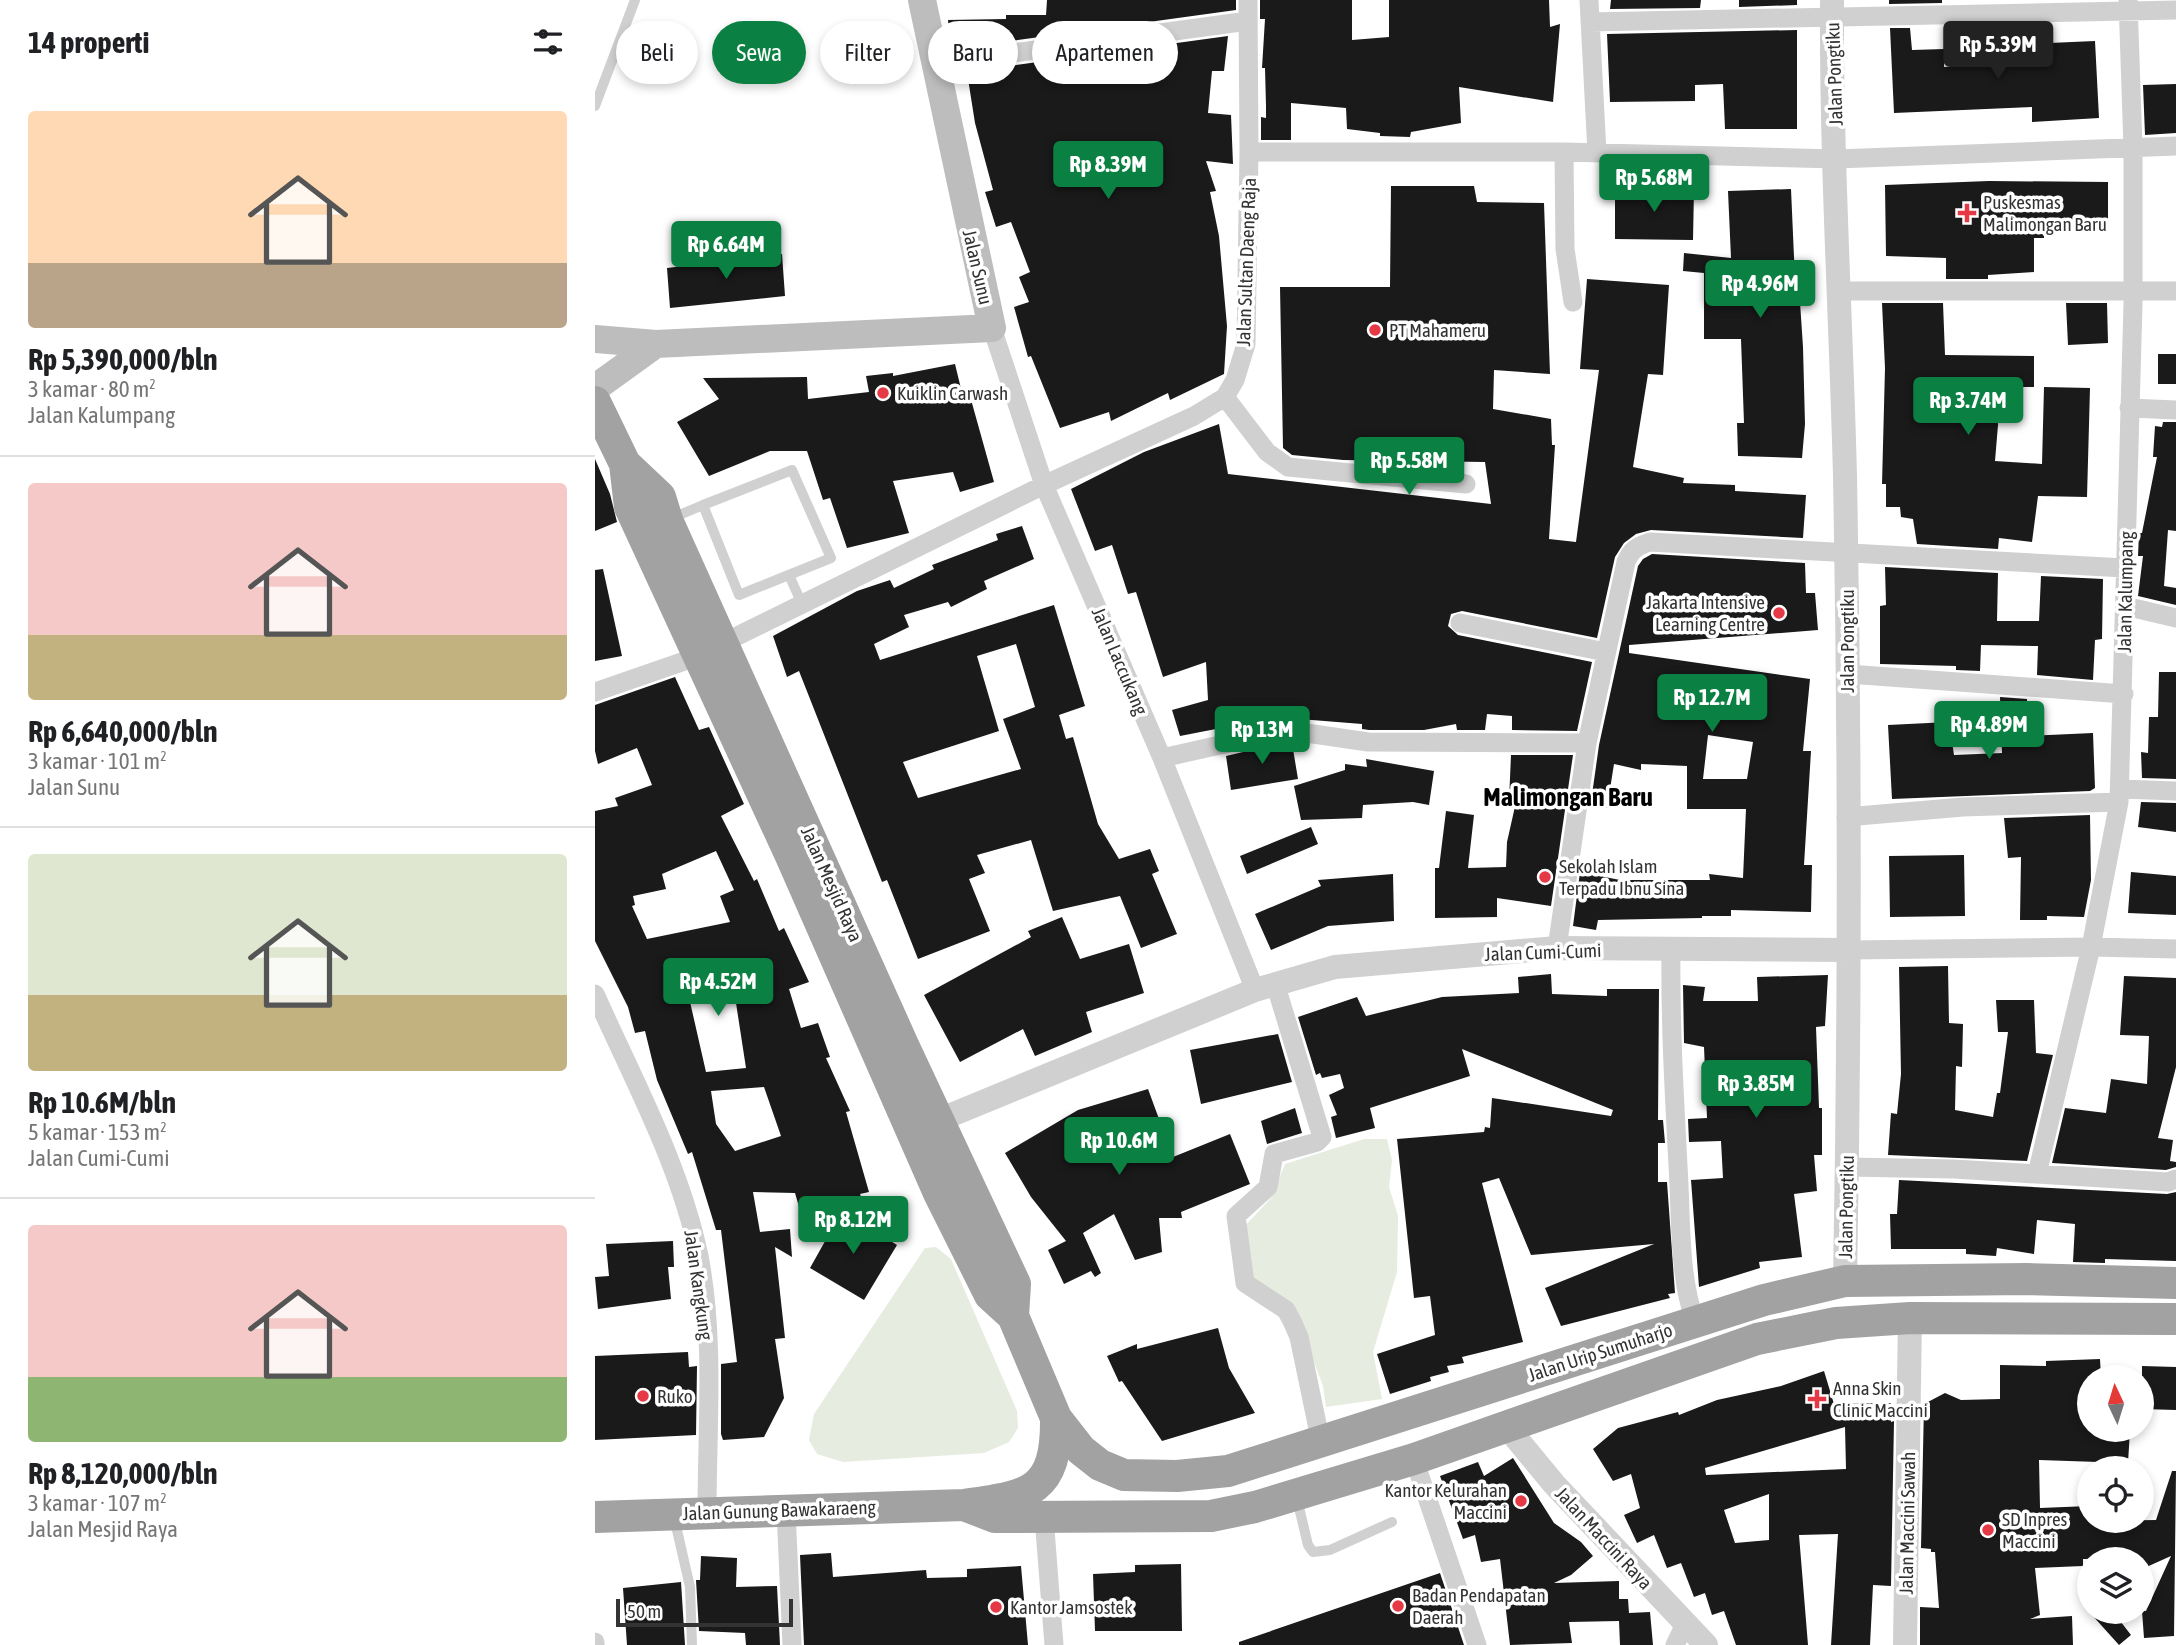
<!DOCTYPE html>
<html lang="id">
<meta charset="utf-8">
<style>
body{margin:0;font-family:"Asap Condensed",sans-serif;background:#f6f6f6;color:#202124;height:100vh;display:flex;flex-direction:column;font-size:26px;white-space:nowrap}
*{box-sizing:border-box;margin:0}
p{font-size:23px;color:#757577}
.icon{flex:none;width:38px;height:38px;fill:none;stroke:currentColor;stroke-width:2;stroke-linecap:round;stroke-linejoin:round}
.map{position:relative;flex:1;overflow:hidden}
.details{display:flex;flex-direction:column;background:#fff;width:595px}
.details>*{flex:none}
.guide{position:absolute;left:21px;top:21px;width:665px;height:63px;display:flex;gap:14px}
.needle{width:46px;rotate:356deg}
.controls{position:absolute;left:1482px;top:1365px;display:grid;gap:14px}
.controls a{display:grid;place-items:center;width:77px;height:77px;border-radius:50%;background:#fff;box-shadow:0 4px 10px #0003;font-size:35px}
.scale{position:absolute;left:21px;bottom:18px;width:177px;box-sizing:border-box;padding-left:7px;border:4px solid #333;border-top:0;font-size:19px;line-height:24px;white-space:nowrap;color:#333;-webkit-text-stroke:5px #fff;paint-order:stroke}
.price{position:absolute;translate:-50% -60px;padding:0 16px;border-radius:7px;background:#0b8043;color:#fff;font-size:23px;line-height:46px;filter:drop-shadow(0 2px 4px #0008)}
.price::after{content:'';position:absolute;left:50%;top:42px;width:21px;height:16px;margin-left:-10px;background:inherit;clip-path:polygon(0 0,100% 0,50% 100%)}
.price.on{background:#222;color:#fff}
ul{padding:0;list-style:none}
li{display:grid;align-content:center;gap:14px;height:371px;padding:0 28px}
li+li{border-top:2px solid #e0e0e0}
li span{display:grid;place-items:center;height:217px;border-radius:7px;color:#555}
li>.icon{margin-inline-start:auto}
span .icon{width:126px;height:126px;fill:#fffc;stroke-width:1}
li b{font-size:30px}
h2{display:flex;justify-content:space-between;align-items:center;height:84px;padding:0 28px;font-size:30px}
.tag{padding:0 24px;border-radius:32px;background:#fff;box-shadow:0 4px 10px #0003;font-size:24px;line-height:63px}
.tag.on{background:#0b8043;color:#fff}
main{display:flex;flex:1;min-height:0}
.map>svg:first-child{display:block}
.green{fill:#e6ecdf}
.building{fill:#1a1a1a;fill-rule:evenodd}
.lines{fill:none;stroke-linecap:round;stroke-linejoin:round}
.service{stroke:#d0d0d0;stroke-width:10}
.minor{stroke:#d0d0d0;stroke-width:19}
.tertiary{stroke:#d0d0d0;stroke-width:24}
.secondary{stroke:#bdbdbd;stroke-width:28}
.trunk{stroke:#a2a2a2;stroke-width:32}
.poi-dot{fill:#e63946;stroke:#fff;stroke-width:2.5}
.labels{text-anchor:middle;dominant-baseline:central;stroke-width:7;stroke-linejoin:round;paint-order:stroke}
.street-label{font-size:19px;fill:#333;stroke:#fff}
.poi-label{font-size:19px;fill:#333;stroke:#fff;text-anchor:start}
.district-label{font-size:26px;font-weight:bold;fill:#000;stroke:#fff}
</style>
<main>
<section class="details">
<h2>14 properti<svg class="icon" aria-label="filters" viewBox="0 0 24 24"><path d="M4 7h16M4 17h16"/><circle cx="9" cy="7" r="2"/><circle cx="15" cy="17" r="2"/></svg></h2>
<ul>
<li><span style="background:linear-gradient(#ffd9b3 70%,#b9a48a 0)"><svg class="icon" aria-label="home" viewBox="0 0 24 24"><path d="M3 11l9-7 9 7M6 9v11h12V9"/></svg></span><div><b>Rp 5,390,000/bln</b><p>3 kamar · 80 m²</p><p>Jalan Kalumpang</p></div></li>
<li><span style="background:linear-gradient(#f6c9c9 70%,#c2b280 0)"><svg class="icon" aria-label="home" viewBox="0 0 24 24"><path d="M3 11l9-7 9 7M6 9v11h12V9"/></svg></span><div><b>Rp 6,640,000/bln</b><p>3 kamar · 101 m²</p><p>Jalan Sunu</p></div></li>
<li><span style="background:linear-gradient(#dfe7d0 65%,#c2b280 0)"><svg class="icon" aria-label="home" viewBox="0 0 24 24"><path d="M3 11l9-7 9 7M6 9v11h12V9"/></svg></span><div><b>Rp 10.6M/bln</b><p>5 kamar · 153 m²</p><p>Jalan Cumi-Cumi</p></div></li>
<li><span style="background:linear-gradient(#f6c9c9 70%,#8fb573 0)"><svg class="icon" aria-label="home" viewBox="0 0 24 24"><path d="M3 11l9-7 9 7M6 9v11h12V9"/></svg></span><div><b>Rp 8,120,000/bln</b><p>3 kamar · 107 m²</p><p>Jalan Mesjid Raya</p></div></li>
</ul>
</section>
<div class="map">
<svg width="1581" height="1645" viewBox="0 0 1581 1645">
<rect width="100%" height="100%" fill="#fff"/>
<path class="green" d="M769,1139H792L797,1160L794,1187L803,1216L802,1272L778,1352L787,1399L731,1407L728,1386L712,1344L656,1282L648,1228L676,1198L690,1164Z
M341,1247L356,1259L422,1411L423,1428L414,1442L389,1453L248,1462L222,1454L214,1440L219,1414L330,1248Z"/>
<path class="building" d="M452,0H641V10L409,42L400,49L401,61L413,66L633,36L629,71H617L613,113L636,115L638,164L611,161L621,191L615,192L624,236L632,326L629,374L575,400L573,393L516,421L514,412L465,428L436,356L433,357L419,307L434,302L424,277L435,272L416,222L401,227L390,192L398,190L380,123L367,41H355L353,20L411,19V15H451Z
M665,0H757V40L794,37V0H954L955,27L965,24L958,102L864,87L866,123L816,132L815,137L785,136V133L752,129L751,108L696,103V140H666V117L671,118V106L670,68H667L670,19H665Z
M1016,0H1106L1105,8L1015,9Z
M1144,0H1202V5L1144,7Z
M1294,0H1347V3L1294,4Z
M1295,28H1315L1317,50L1349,49V67L1434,63L1433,44L1500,41L1504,118L1437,122V107L1299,113Z
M1202,30V129H1130L1128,84L1100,85V101L1015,102L1012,34Z
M1581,84V133L1550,135L1548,85Z
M1394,181L1513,182V228H1449V238H1439V272L1393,275V279H1351V258L1291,256L1290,185Z
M796,186H879L882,202L949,203L955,374L899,370L898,409L956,419L957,445H960L954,539L981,542L1004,370L985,369L992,279L1074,285L1068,375L1053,374L1038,467L1089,478L1088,483L1140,485V491L1211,495L1208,538L1056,530L1041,534L1029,543L1020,557L1002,638L867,611L856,614L853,626L863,635L997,662L982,731L917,730V716L892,714L890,730H862L861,724L829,730H774L767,729V724L692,718L627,732L626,728L585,736L577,710L613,700L611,662L568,677L541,592L533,594L517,545L500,551L476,489L549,452L624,424L633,474L896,504L890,462L748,460L697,455L688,448L685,287H795Z
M1020,188L1099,189L1098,240L1020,239Z
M1196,189L1201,302H1205L1208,347L1210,424L1207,458L1143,456L1142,423H1149L1146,339H1109V273L1088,271L1089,253L1136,258L1133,191Z
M187,254L190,296L75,308L72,268Z
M1287,303H1348L1350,355L1439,356V387H1401L1403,425L1400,461L1447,464L1449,387L1495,388L1492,497L1443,496L1437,542L1404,538L1403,549L1322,544L1318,519L1306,517L1305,507H1291V484H1287L1290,368Z
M1471,303H1512L1513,343L1473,345Z
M1563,354H1581V384H1563Z
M360,364L368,397L375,396L399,482L365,492L358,472L298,481L314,533L252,548L235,498L228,500L212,451H175L114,476L82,422L124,399L108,378L212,377L213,399L274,392L271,376L298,373V376Z
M1568,422H1581V531L1573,530L1569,586L1581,588V605L1543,596L1548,556H1543L1544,533H1547L1562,457H1558L1560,426L1567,427Z
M0,459L15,494L22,522L0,531Z
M427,526L439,559L389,581L392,589L356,607L353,602L309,615L314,627L279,644L285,660L459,605L490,706L464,715L471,739L478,737L503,824L524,859L555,849L564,871L557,874L582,934L546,948L525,896L458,911L436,840L382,855L390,873L374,879L395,931L323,959L292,880L287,882L204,671L192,677L178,636L262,591L295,580L299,588L339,569L337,565L403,540L401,534ZM421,644L440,707L408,719L426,769L323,798L308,762L404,731L382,656Z
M1057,554L1210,563L1211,593H1220L1223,630L1034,645V653L1215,679L1208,751H1216L1209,865H1217L1216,912L1136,910V916H1107V918L1003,920L1001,930L978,926L985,872L1025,880H1115L1114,874L1148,878L1151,809H1092V766L1046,764V770L1019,764L1012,808L996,802L1004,745L1043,566L1048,559ZM1113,735L1158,742L1152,779H1108Z
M1290,567L1403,573L1402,621H1444L1446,576L1508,579L1507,639L1500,640L1498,680L1442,675L1443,646L1386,645L1385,671L1361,670V666L1285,664V606L1291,605Z
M8,569L27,656L0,661V570Z
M1564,672H1581V779L1547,778L1546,752L1553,753L1554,717H1563Z
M80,677L104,730L114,727L149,804L126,816L159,881L162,879L184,931L189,928L214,982L194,989L206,1028L223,1023L235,1057L231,1058L255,1111L251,1112L274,1192L265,1194L267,1199L207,1217L200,1193L158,1192L165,1232L195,1229L197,1257L180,1247L190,1338L180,1339L189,1398L169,1437L128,1440L126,1434V1364L142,1362L126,1230H121L97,1152L93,1154L62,1080L50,1031L40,1033L33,1007L0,941V811L23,806L20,798L57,785L42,748L3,764L0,751V705ZM121,851L139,890L125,896L135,922L52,939L37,906L40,905L38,896L71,889L67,874ZM139,990L151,1068L111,1072L93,993ZM169,1087L186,1136L140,1151L121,1124L116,1091Z
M1405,697L1432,699L1433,736L1498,733L1500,788L1495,791L1297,799L1293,725L1354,722L1359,755L1407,753Z
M691,742L697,743L703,779L636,790L631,756Z
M916,755H978L956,906L902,898V917L840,918V868H844L851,811L879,815L873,868L911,867L912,842L921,802L914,801Z
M771,759L839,771L834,805L818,802L768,805L767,818L706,820L699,786L750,770V764L772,767Z
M1546,802L1581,803V832L1543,827Z
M1495,815L1496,880L1489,917L1452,916V920H1425L1426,857L1413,858L1409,818Z
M716,827L723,844L652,874L645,856Z
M1369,855L1370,916L1295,917L1294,856Z
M1536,872L1581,876V915L1533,913Z
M798,874L799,921L733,926L676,950L660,914L726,886L723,880Z
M467,917L485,959L534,944L549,993L491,1012L497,1032L440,1056L428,1029L365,1062L329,995L436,937L433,931Z
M1353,966L1354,1023L1368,1024L1367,1067L1361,1066L1360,1110L1398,1117L1402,1093H1405L1413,1032H1403L1401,1000H1439L1441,1053L1458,1055L1432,1161L1293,1155L1296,1113L1302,1114L1306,1074L1304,967Z
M956,974L957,994L1012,996V989H1064L1063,1120H1068L1070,1143H1063V1182H1072L1080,1293L1073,1294L1075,1298L966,1326L950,1288L1059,1244L936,1255L904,1178L887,1183L928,1342L867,1357L869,1363L852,1366L854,1372L835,1377L836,1381L795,1394L782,1354L840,1335L835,1296L819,1298L802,1139L889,1132L890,1127L895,1128L897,1098L1016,1116L1018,1110L867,1049L875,1076L775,1108L780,1128L741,1138L736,1117L742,1115L734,1095L749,1088L745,1074L727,1078L725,1073L721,1075L703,1017L762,997L771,1016L847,997L924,993L923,977Z
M1233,975L1230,1026L1221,1027L1224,1108H1227V1155H1219L1222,1191L1199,1194L1207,1257L1164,1262L1165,1268L1104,1287L1096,1180L1128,1178L1126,1141L1094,1142L1093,1119L1112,1118L1109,1047L1089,1043L1088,985L1110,987L1108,1001H1163L1162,977Z
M1529,976L1581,978V1067L1563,1138L1578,1140L1575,1161L1581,1162V1167L1571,1170L1457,1163L1470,1108L1511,1113L1516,1079L1552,1084L1554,1036L1525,1035Z
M683,1034L697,1082L606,1104L595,1050Z
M553,1089L578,1157L635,1134L655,1184L586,1212L587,1218H564L567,1252L540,1260L519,1214L488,1233L506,1273L500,1277L496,1271L469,1284L453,1250L471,1241L436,1197L410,1153L483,1110Z
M700,1108L707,1133L672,1144L666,1121Z
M1304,1180L1572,1194L1581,1192V1261L1510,1259V1263L1478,1262L1480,1224L1442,1220L1439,1254L1402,1248L1401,1256L1371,1254V1249H1296L1295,1214H1302Z
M247,1211L302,1245L269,1300L215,1268Z
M78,1241L79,1267H73L76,1299L3,1309L0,1277L14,1276L11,1244Z
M623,1328L634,1368L660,1413L567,1441L527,1381L524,1382L512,1356L542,1344V1349Z
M93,1352L94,1367L102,1366L101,1435L0,1440V1356Z
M1505,1359L1506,1377H1494V1430H1535L1533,1463L1444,1460L1445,1508L1494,1506V1521L1561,1520L1577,1471H1581L1579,1636L1549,1638L1547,1611H1551L1576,1556L1547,1569V1559H1488V1566L1440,1568L1445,1615L1435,1619L1477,1616L1478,1645H1325V1607L1344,1608L1340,1552H1336V1549L1326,1548L1329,1404L1350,1393L1366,1400L1405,1399V1365L1451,1366V1361Z
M1547,1366L1581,1367V1410L1547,1409Z
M1229,1371L1239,1404L1296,1403V1422L1299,1421L1296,1586L1278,1585L1275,1645H1236L1243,1534L1204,1535L1213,1645H1141L1129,1611L1117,1615L1110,1593L1099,1597L1086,1563L1072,1568L1059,1535L1042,1543L1029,1515L1045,1508L1036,1474L1018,1481L998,1449L1023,1428L1083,1412L1084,1415L1122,1400L1186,1386ZM1250,1427L1251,1469L1111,1475L1110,1468ZM1174,1494V1540L1140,1543L1129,1510Z
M918,1458L959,1523L986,1542L998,1556L976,1575L959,1583L1024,1581V1599H1033L1034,1613L1055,1612L1058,1645H1025L1024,1621L974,1622L977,1643L915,1645L905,1559L886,1562L880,1535L868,1539L845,1476L883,1462L889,1476Z
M236,1553L238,1577L331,1570L332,1578L372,1577V1569L426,1566L433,1645H209L205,1555Z
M106,1556L142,1558L141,1587L182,1586L185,1645H151L150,1633L104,1631L101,1580H105Z
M586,1564L587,1631H500L498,1574L540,1572V1565Z
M845,1573L869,1645H644V1642Z
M86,1582L90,1645H32L28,1588Z
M1519,1613L1536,1635L1524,1645L1497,1615Z"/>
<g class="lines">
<path class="service" d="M0,106L40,0
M75,519L108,505L144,595L236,558L197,470L108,505
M194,575L207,604
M702,1499L713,1545L718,1552L735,1550L797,1522
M79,1517L95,1587L97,1645"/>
<path class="minor" d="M653,0L654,152
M994,0L1002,153
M995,22L1581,10
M411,54L653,21
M969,152L970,249L978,302
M1246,291H1581
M397,328L449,485L567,758L660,990
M630,397L672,452L693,467L871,484
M1534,408L1581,410
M1530,606L1581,618
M865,623L1011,652
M128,643L449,485L599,416L630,397L640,380L651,344L654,152H969L1242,159L1581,146
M1253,674L1529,694
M0,692L104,656
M567,758L691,730L773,742L992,743
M1525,789L1581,791
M1251,817L1368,807L1524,802
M962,948L992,743L1031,562C1036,550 1042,546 1055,542L1530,568
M1076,950C1075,1029 1080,1106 1084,1185C1086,1231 1085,1278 1100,1322
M1255,950L1496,947L1581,949
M680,983L727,1137L722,1142L679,1154L673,1187L641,1216L650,1283L691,1310L697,1321L704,1337L726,1443
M0,994C38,1079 85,1165 104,1256C120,1339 112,1428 112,1512
M1252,1167L1359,1169L1573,1182L1581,1179
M1442,1174L1496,947L1524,802L1538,304V148L1533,0
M819,1459L882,1645
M191,1510L197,1645
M449,1517L459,1645
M0,1642V1645
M1080,1645L1090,1624"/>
<path class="tertiary" d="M1237,0C1236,158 1246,318 1250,476C1255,745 1255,1013 1250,1281
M344,1120L660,990L740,967L962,948L1255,950
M912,1427L959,1484L1111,1645
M1310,1645L1315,1318"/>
<path class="secondary" d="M0,339L61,344L397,328L327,0
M0,388L61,344"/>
<path class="trunk" d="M0,402L30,464L65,497L72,520L308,1045L420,1284L418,1316L461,1418L486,1450L505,1465L529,1475L582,1476L633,1471L1169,1300L1250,1281L1432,1279L1581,1283
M30,464L35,507L196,856L344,1193L395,1295L418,1316
M369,1505L400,1517L616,1516L660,1507L819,1459L1162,1339L1241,1323L1315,1318L1581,1319
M0,1517L369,1505C434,1496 462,1493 461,1418"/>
</g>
<g class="poi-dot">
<path d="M1368.5 202.5h7v7h7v7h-7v7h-7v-7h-7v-7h7z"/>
<circle cx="780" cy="330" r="7"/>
<circle cx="288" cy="393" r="7"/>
<circle cx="1184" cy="613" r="7"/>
<circle cx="950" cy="877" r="7"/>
<circle cx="48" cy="1396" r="7"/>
<path d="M1218.5 1388.5h7v7h7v7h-7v7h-7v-7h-7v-7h7z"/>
<circle cx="926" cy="1501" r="7"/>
<circle cx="1393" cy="1530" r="7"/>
<circle cx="803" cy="1606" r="7"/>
<circle cx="401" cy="1607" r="7"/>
</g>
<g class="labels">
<g class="street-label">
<text transform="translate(1239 74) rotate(-92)">Jalan Pongtiku</text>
<text transform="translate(651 262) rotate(-88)">Jalan Sultan Daeng Raja</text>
<text transform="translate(383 267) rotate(77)">Jalan Sunu</text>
<text transform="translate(1530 592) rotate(-89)">Jalan Kalumpang</text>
<text transform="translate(1252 641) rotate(-90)">Jalan Pongtiku</text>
<text transform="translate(525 661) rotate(67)">Jalan Laccukang</text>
<text transform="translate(237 884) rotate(66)">Jalan Mesjid Raya</text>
<text transform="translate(948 952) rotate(-2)">Jalan Cumi-Cumi</text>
<text transform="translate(1251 1207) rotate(-89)">Jalan Pongtiku</text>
<text transform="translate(104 1285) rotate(82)">Jalan Kangkung</text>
<text transform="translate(1005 1352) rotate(-18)">Jalan Urip Sumuharjo</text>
<text transform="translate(184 1510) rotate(-2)">Jalan Gunung Bawakaraeng</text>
<text transform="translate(1312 1523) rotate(-89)">Jalan Maccini Sawah</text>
<text transform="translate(1009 1538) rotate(47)">Jalan Maccini Raya</text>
</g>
<g class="poi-label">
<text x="1388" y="202">Puskesmas<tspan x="1388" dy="22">Malimongan Baru</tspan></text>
<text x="794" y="330">PT Mahameru</text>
<text x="302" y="393">Kuiklin Carwash</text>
<text x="1170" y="602" text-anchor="end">Jakarta Intensive<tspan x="1170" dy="22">Learning Centre</tspan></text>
<text x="964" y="866">Sekolah Islam<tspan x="964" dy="22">Terpadu Ibnu Sina</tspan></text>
<text x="1238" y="1388">Anna Skin<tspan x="1238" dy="22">Clinic Maccini</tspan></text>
<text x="62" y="1396">Ruko</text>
<text x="912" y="1490" text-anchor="end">Kantor Kelurahan<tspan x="912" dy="22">Maccini</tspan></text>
<text x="1407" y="1519">SD Inpres<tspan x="1407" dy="22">Maccini</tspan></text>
<text x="817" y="1595">Badan Pendapatan<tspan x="817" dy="22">Daerah</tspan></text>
<text x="415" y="1607">Kantor Jamsostek</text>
</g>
<g class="district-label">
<text x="973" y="797">Malimongan Baru</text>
</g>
</g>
</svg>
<div class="controls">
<a><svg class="needle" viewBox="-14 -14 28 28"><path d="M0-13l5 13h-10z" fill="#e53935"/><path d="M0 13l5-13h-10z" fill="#757577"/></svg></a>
<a><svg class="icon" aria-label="locate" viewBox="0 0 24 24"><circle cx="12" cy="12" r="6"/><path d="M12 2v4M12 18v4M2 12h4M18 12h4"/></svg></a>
<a><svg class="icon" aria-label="layers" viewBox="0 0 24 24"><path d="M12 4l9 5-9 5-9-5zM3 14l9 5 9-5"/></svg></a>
</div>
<div class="scale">50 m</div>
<b class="price on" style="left:1403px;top:81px">Rp 5.39M</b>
<b class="price" style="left:513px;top:201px">Rp 8.39M</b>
<b class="price" style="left:1059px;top:214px">Rp 5.68M</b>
<b class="price" style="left:131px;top:281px">Rp 6.64M</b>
<b class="price" style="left:1165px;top:320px">Rp 4.96M</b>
<b class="price" style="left:1373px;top:437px">Rp 3.74M</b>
<b class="price" style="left:814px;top:497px">Rp 5.58M</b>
<b class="price" style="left:1117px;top:734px">Rp 12.7M</b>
<b class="price" style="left:1394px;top:761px">Rp 4.89M</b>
<b class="price" style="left:667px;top:766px">Rp 13M</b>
<b class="price" style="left:123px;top:1018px">Rp 4.52M</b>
<b class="price" style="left:1161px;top:1120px">Rp 3.85M</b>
<b class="price" style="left:524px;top:1177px">Rp 10.6M</b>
<b class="price" style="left:258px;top:1256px">Rp 8.12M</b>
<div class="guide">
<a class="tag">Beli</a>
<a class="tag on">Sewa</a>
<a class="tag">Filter</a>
<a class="tag">Baru</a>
<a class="tag">Apartemen</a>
</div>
</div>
</main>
